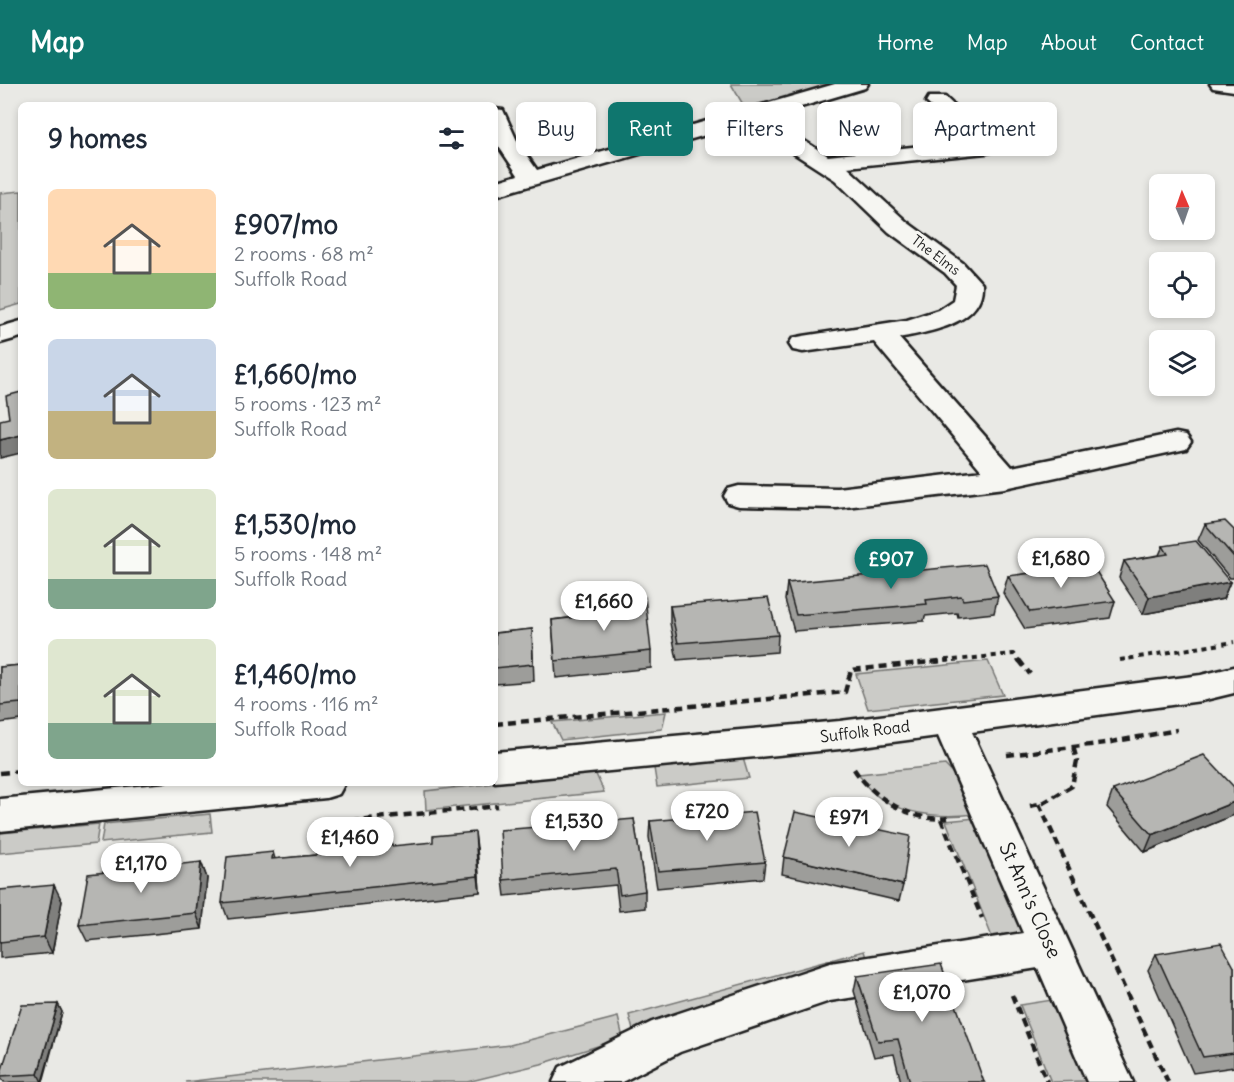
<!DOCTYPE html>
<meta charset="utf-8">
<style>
body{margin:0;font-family:Delius,sans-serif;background:#f2f2f3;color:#1f2937;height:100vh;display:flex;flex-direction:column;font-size:22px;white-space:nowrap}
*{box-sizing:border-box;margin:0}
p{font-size:20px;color:#747a83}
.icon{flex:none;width:33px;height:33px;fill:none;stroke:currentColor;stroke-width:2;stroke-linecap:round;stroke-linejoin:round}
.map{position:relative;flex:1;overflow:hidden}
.drawer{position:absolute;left:18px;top:18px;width:480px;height:684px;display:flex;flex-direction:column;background:#fff;border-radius:9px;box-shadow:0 3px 9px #0003}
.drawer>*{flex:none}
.guide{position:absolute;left:516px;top:18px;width:570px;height:54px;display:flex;gap:12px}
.needle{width:39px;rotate:358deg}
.controls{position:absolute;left:1149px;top:90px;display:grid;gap:12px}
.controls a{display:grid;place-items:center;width:66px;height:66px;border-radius:9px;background:#fff;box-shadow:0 3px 9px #0003;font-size:30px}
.price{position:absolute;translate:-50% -51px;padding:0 14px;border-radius:21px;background:#fff;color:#222;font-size:20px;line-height:39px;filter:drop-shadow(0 2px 3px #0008)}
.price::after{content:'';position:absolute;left:50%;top:36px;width:18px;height:14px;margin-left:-9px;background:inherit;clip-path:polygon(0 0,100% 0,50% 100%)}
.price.active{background:#0f766e;color:#fff}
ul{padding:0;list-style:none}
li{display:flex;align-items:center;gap:18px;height:150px;padding:0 30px}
li span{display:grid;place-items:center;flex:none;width:168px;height:120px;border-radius:9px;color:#555}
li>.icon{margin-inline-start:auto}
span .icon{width:72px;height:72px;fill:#fffc;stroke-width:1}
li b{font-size:26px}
h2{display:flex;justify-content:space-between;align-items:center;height:72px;padding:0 30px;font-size:26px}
.chip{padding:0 21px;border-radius:9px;background:#fff;box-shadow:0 3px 9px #0003;font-size:21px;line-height:54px}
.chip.active{background:#0f766e;color:#fff}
header{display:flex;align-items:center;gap:36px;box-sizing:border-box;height:84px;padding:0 30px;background:#0f766e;color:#fff}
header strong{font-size:28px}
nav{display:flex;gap:33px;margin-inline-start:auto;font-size:21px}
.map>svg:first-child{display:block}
.green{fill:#cbcbc7;stroke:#747472;stroke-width:1.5}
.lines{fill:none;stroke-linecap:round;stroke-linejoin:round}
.minor-casing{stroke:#1c1c1c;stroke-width:5}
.major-casing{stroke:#1c1c1c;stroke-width:5}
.path-far1{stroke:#1c1c1c;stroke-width:4;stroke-dasharray:5 4.5;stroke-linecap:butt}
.path{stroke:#1c1c1c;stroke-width:4.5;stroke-dasharray:8 5;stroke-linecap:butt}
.minor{fill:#f6f6f2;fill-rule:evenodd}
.major{fill:#f6f6f2;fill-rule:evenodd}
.wall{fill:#9d9d9a;stroke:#1c1c1c;stroke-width:1.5}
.shaded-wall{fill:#7f7f7d;stroke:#1c1c1c;stroke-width:1.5}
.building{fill:#b6b6b3;stroke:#1c1c1c;stroke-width:1.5}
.labels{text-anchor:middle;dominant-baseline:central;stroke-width:6;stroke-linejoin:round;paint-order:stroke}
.far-street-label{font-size:14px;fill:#1c1c1c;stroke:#f6f6f2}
.street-label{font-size:16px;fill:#1c1c1c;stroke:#f6f6f2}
.near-street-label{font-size:20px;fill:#1c1c1c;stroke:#f6f6f2}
</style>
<header>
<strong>Map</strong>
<nav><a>Home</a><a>Map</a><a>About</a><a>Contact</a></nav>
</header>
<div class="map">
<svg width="1234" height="998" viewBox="0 0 1234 998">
<rect width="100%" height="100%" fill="#e9e9e5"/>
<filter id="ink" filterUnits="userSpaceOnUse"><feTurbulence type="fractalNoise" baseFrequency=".0167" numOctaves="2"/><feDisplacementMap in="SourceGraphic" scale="12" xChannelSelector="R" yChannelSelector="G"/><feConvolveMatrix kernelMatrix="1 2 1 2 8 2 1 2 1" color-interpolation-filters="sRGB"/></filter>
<g filter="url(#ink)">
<path class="green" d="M731,0H842L748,29Z
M21,107V220L0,226V109Z
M988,577L1003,611L868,625L856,590Z
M666,628L662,645L561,656L552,638Z
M743,674L749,694L657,703L654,684Z
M945,681L957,694L975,730C937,735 878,730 859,690Z
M595,688L604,708L426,726L425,707Z
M210,730L212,748L101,759L104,740Z
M976,734L1028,851L994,858L946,737Z
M99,740L96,760L0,769V749Z
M864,867L867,877L634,950L629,931Z
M1052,916L1087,997L1051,998L1020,921Z
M618,933L623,954L541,980L467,998H185L510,961Z"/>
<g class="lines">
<g class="minor-casing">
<path id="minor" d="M835,0H868L865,4L767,33L828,72L968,57L926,18L929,13H945L997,62L994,67L986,69L847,83L907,138L963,179L982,200C984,240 929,248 899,254L1012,383L1176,349L1186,351L1191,358L1186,365L1005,404L837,424L739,422L728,419L724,412L728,405L739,402L837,404L982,387L874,258L803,268L793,266L789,260L793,254L803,252L907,236L938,226L953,216L956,201L945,189L889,148L835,96L747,39L495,112V98L518,91L495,57V25L503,26L518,59L537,86Z
M21,237V253L0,259V243Z
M1234,583V609L1201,617L972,648L1133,998H1087L1038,884L830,917L680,968L622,998H553L560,983L652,938L830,879L1023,849L938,652L840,665L495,698V668L840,637L1201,591Z
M169,699H345L339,710L326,714L0,747V715Z"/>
</g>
<g class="major-casing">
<path id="major" d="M1210,0H1234V7L1213,4Z"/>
</g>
<path class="path-far1" d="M1120,576L1234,558
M935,578L1014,570L1020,578"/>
<path class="path" d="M1019,576L1030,590
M495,640L845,608L851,586L950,576
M1007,671L1106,659L1177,646
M854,685C872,713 913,739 948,734
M0,689L21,687
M1039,720L1168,998
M1030,722L1043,719L1072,702L1077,677L1073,662
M941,735L982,834
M326,739L498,722
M1012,911L1047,998"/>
<use href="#minor" class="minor"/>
<use href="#major" class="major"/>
</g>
<path class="wall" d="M826,26L888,47L885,62L852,67L825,41Z
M1205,440L1234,446V494H1230L1198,456Z
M1163,462L1230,498L1223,515L1143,530L1119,494L1124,477L1159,471Z
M1008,492L1115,517L1110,534L1025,545L1003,509Z
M787,499L998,512L994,529L958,533L957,529L925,532L924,537L794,547L785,516Z
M610,515L651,567V584L556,594L552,536L610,529Z
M670,522L778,551L777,568L677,576L670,539Z
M532,545L534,597L495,600V549Z
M21,581V636L0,639V583Z
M1234,703V731L1145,768L1107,723L1113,706Z
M634,735L645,807V824L619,827L616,801L505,812L503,796Z
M650,737L765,778L763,794L657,804L649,753Z
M391,756L392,762L477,764L480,808L228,835L222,819L273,768L275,775L316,771Z
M784,773L903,801L899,817L782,790Z
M201,778L207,794L202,845L87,857L79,841Z
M0,806L62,817L52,869L0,874Z
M1156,870L1234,883V983L1193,989L1148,886Z
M857,892L984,998H901L894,970L874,973L854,907Z
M58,920L62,928L43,998H4L0,991Z"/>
<path class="shaded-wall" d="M888,47L885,62L852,67L854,53Z
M21,351V369L0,374V356Z
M1230,498L1223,515L1143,530L1149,513Z
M1234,718V731L1145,768L1152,751Z
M475,748L477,764L480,808L478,792Z
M201,778L207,794L202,845L196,829Z
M54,801L62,817L52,869L44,853Z
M58,920L62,928L42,998L38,990Z"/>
<path class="building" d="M860,21L888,47L854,53L826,26Z
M21,308V351L0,356V336L9,334L6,312Z
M1225,437L1234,446V473L1205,440Z
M1196,457L1230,498L1149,513L1124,477L1168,470L1163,462Z
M985,480L998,512L963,516L961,512L926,516L927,520L796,531L787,499Z
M1092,481L1115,517L1030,528L1008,492Z
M645,513L651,567L555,577L552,536L613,529L610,515Z
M768,514L778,551L678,559L670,522Z
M532,545L533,580L495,584V549Z
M21,581V619L0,621V583Z
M1204,671L1234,703V718L1152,751L1113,706Z
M755,728L765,778L658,787L650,737Z
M795,728L910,752L903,801L784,773Z
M634,735L645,807L620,811L616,785L503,796L500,746Z
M475,748L478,792L222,819L227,773L273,768L272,775L316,771V762L391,756L392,762L433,758V752Z
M201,778L196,829L79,841L88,790Z
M54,801L44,853L0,858V806Z
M1221,859L1234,883V969L1203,973L1156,870Z
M941,880L984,998H910L898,955L878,957L857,892Z
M58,920L38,990L0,992L22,921Z"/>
</g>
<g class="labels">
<g class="far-street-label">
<text transform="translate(936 171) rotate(37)">The Elms</text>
</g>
<g class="street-label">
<text transform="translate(865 647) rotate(-7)">Suffolk Road</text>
</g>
<g class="near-street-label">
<text transform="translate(1031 816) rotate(66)">St Ann's Close</text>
</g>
</g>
</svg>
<div class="controls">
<a><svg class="needle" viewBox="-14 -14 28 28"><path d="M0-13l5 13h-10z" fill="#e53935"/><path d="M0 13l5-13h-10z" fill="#747a83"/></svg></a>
<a><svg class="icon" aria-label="locate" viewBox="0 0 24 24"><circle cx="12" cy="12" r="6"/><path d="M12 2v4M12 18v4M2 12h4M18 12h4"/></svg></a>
<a><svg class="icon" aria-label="layers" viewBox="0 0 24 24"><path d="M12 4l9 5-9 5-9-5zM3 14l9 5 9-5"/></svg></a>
</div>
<b class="price" style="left:1061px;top:505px">£1,680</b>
<b class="price active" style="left:891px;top:506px">£907</b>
<b class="price" style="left:604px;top:548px">£1,660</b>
<b class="price" style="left:707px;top:758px">£720</b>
<b class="price" style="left:849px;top:764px">£971</b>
<b class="price" style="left:574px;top:768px">£1,530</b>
<b class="price" style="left:350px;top:784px">£1,460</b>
<b class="price" style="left:141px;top:810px">£1,170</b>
<b class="price" style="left:922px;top:939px">£1,070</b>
<div class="guide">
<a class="chip">Buy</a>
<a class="chip active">Rent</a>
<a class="chip">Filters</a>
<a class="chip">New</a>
<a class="chip">Apartment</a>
</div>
<section class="drawer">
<h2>9 homes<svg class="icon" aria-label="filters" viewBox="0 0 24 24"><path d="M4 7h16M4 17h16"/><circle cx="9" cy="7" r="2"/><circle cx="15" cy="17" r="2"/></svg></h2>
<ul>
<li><span style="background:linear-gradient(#ffd9b3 70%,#8fb573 0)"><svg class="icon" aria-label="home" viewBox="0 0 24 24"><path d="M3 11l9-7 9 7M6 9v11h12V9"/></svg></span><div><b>£907/mo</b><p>2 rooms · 68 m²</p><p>Suffolk Road</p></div></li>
<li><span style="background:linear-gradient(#c9d6e8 60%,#c2b280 0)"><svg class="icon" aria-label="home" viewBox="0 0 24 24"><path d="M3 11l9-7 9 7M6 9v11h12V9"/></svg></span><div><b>£1,660/mo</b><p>5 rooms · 123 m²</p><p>Suffolk Road</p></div></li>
<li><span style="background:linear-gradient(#dfe7d0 75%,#7fa58c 0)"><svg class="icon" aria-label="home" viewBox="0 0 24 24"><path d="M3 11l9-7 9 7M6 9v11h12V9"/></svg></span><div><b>£1,530/mo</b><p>5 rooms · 148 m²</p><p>Suffolk Road</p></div></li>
<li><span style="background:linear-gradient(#dfe7d0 70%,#7fa58c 0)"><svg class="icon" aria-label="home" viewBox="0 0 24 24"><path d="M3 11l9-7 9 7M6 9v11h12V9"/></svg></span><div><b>£1,460/mo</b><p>4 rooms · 116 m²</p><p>Suffolk Road</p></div></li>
</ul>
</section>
</div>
